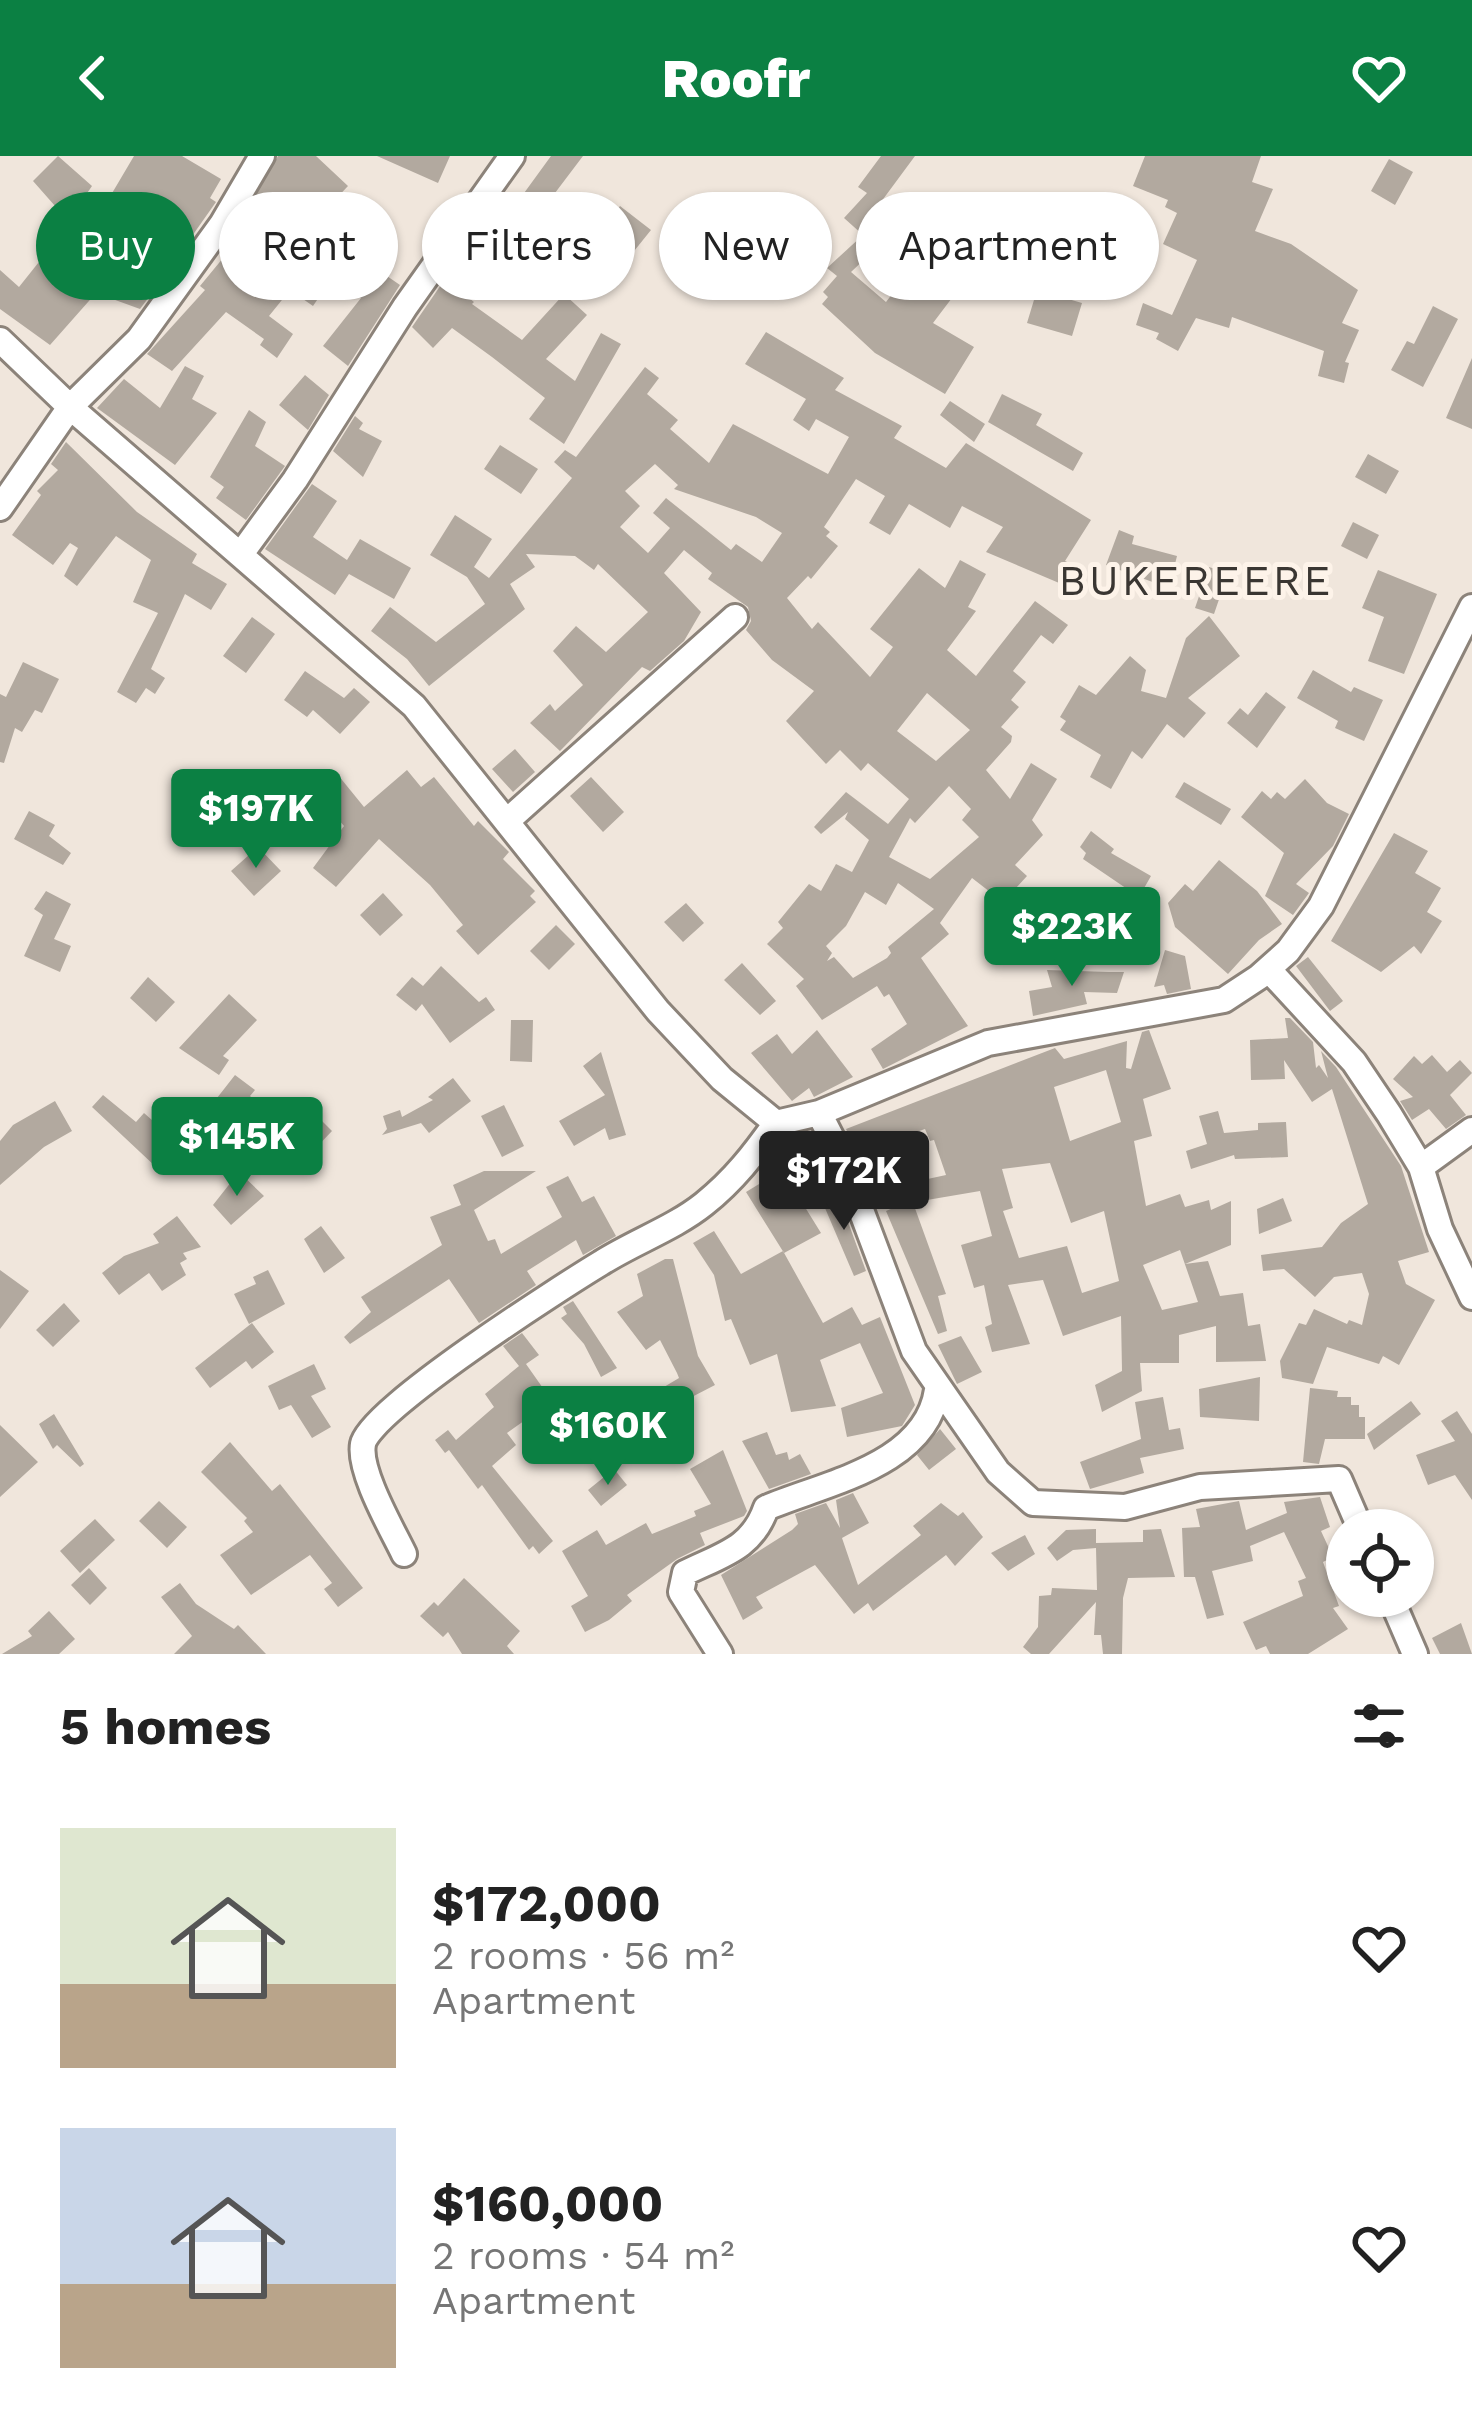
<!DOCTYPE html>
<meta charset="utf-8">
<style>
body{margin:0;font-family:"Work Sans",sans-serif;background:#f2f2f2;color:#222;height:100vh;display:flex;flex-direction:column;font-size:45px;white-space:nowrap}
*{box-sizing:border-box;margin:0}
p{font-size:39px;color:#767676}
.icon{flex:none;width:66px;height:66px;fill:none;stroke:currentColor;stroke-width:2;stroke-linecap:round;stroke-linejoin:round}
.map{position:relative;height:1498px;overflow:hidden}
.panel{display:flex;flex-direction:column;background:#fff;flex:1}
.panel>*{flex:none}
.guide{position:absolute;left:36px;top:36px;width:1401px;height:108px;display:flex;gap:24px}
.controls{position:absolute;left:1326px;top:1353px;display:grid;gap:24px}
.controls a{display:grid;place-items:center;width:108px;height:108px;border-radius:50%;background:#fff;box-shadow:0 3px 9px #0004;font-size:60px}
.price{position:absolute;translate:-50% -102px;padding:0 27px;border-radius:12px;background:#0b8043;color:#fff;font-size:39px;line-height:78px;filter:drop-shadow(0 3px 6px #0008)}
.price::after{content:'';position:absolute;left:50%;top:72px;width:36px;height:27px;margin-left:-18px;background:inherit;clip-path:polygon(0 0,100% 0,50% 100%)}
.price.active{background:#222;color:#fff}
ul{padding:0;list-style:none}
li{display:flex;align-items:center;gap:36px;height:300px;padding:0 60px}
li span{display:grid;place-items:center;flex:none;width:336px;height:240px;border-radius:0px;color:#555}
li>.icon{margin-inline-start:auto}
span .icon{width:144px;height:144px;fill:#fffc;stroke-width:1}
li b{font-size:51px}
h2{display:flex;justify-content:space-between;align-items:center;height:144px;padding:0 60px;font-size:51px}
.pill{padding:0 42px;border-radius:54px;background:#fff;box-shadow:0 3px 9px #0004;font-size:42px;line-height:108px}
.pill.active{background:#0b8043;color:#fff}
header{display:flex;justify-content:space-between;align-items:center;height:156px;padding:0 60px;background:#0b8043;color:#fff;font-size:54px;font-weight:800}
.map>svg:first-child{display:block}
.building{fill:#b2a99f;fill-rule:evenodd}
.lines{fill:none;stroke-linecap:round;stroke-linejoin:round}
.street-casing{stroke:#8c837a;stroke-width:30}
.street{stroke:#fff;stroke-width:24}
.labels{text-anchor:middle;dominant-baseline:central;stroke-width:10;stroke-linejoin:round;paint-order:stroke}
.quarter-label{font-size:42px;letter-spacing:3px;fill:#3a3632;stroke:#fdf3e9}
</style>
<header><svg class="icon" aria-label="back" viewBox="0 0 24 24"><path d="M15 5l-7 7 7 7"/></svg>Roofr<svg class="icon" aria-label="heart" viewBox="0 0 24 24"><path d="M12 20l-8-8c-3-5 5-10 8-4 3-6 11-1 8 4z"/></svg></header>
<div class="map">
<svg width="1472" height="1498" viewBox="0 0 1472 1498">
<rect width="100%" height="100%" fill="#f0e6dc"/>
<path class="building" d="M58,0L92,30L77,52L167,117L140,153L96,137L50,189L0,153V114L19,131L70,67L33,25Z
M134,0H182L221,23L210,42L216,46L185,90L108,44Z
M278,0H316L348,30L317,63L330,70L326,78L400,129L348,210L323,190L361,142L332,122L313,150L290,134L269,160L293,178L277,202L260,189L264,183L226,156L172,215L147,198L205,134L200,130L228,96L224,93Z
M377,0H450L438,27Z
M551,0H583L530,70L511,55Z
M881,0H915L881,46L902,68L851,116L886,146L912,112L916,115L923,107L958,134L933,167L974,191L945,238L875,197L822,148L828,141L823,136L837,120L827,112L863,79L844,62L867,37L858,31Z
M1145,0H1261L1252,26L1273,33L1255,75L1291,88L1358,134L1342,167L1359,174L1345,206L1349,207L1344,227L1318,220L1324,195L1232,161L1229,172L1196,162L1178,195L1156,183L1159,177L1136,169L1143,147L1172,159L1197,104L1163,88L1177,57L1165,51L1168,44L1133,30Z
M1389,3L1413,16L1395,49L1371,35Z
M748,43L789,69L758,126L740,118L732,130L704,113Z
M620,50L651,74L606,130L583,112L587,106L580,101L604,62L608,65Z
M492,72L513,91L493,122L460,102L480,74L486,79Z
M445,123L474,146L472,148L522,184L564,138L587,159L546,203L575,225L601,177L621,188L564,288L529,263L545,242L492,201L452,172L433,192L412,171Z
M1037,134L1082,147L1072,180L1027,167Z
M1433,150L1458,163L1423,231L1391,214L1407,185L1414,188Z
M766,176L844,222L835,234L902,270L894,282L946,312L966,287L1091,364L1065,405L1086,415L1078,435L986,396L1003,371L962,350L950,372L909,348L890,379L869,367L885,340L856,323L824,371L830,376L826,380L838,390L811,423L808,420L787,442L812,473L818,466L870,521L893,491L870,473L919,412L945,432L960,404L986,418L968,451L976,455L947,494L976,520L1035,445L1068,469L1053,488L1041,479L1013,515L1026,526L1011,544L1019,551L1001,571L1012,580L1011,586L986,614L1010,643L1031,607L1057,623L1032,664L1043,679L1015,709L1027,720L1003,746L972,722L940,767L949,778L921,802L968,870L883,913L871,893L907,868L889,838L884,841L877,830L822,864L796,830L804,823L767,788L783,772L778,766L809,728L821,735L836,708L852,716L869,684L845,663L848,656L821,678L814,671L846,636L888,668L909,643L868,607L861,615L840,594L826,608L786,565L814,535L772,504L746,474L751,465L748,451L708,423L712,417L684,394L664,417L701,456L684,485L650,515L642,511L560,595L530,567L550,548L555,555L583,529L553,495L576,470L606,496L648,456L598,408L594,414L575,400L526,398L535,411L510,428L525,453L429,530L407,503L371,475L390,451L436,486L485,448L467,421L430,399L455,359L492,383L474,411L489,422L572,322L554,306L565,294L576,301L645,211L659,222L647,238L678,264L670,273L709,307L733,268L828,318L849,281L816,263L809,275L793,264L806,243L745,208ZM655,308L678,329L674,333L756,361L782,377L762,406L736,388L731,394L666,342L653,357L670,372L648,397L620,371L640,350L625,335ZM927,537L970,574L936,605L897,575ZM949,630L971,653L962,664L979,681L930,723L889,701L910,662L915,667ZM898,727L934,753L888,791L891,797L887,802L853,822L834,801L827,805L832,797L826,790L846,770L865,736L886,749Z
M1472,202V273L1446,262Z
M185,210L204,220L192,243L217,257L175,309L97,252L124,223L160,252Z
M305,219L329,239L308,274L279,249Z
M1002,238L1042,258L1036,269L1083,297L1073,315L988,266Z
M950,245L985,268L974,286L940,259Z
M249,254L266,266L255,290L285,310L246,364L216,342L224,331L210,321Z
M355,260L363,267L359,273L382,285L363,321L333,295Z
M66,286L137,356L197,398L192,407L227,428L211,454L185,438L151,513L165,522L155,538L146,532L136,547L117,536L158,457L133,446L151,404L116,380L77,430L64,420L78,392L70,387L53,409L12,379L41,339L37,335L58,314L51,308Z
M500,289L538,313L521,338L484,313Z
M1368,298L1399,315L1386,338L1355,321Z
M312,328L337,345L313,381L347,404L360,383L411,412L394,443L349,418L335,439L265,393Z
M1353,366L1379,379L1367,403L1341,390Z
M1119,374L1134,380L1132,388L1177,400L1169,432L1106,409Z
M1209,411L1228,417L1214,458L1195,452Z
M1378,414L1437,438L1404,518L1368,505L1384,461L1362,452Z
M1209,460L1240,500L1188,542L1206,557L1184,582L1167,568L1142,603L1132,595L1111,633L1090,621L1101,599L1060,574L1066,565L1060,561L1079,529L1096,539L1130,500L1146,514L1141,535L1166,542L1186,482Z
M252,461L275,478L246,517L223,500Z
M23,506L59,523L42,557L35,554L22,576L15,572L4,607L0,606V538L6,541Z
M1313,514L1351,536L1354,531L1383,544L1364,585L1335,572L1338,565L1297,542Z
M305,515L344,542L354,532L370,546L340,578L313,554L307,561L284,544Z
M1266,536L1286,551L1257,592L1227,567L1240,552L1248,559Z
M515,593L535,616L513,636L492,613Z
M407,614L421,631L434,621L474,670L478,665L509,696L503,703L535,735L530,740L536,746L478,799L456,775L463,769L430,729L379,683L336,731L313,712L344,670L316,637L338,619L364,651Z
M591,621L624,656L603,676L570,640Z
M1305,623L1327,647L1349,658L1333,690L1296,728L1309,737L1293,759L1265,740L1284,697L1241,661L1262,635L1271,643L1277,636L1285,643Z
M1184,626L1231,653L1221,669L1175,641Z
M29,655L55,669L49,680L71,697L63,709L14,683Z
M1091,675L1114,693L1111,697L1151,720L1139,741L1083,703L1086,697L1080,691Z
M1394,677L1428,695L1415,717L1441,732L1427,756L1442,765L1421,798L1414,790L1381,816L1331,785Z
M258,691L281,715L254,740L231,715Z
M1219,704L1257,735L1282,768L1259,784L1228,818L1175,771L1168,747L1185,728L1193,735Z
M46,735L71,748L54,783L71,790L60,816L24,800L43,759L34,753Z
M383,737L403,759L380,780L360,759Z
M686,747L704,767L683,786L664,766Z
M556,769L575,788L549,814L530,795Z
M1165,794L1185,800L1191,833L1167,838L1164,829L1154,831Z
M1308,801L1343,845L1330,855L1296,810Z
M742,807L776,845L760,859L724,824Z
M441,810L479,846L486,841L495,854L450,887L422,848L416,855L396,839L412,821L423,830Z
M1047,814L1109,816H1124L1117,837L1084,836L1087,848L1033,860L1029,835L1052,831Z
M148,821L175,846L156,866L130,842Z
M229,838L257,864L223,900L229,904L219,919L179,892Z
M1285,862H1290L1313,886L1316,912L1319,909L1328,922L1321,895L1336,911L1401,1010L1429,1096L1398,1105L1406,1128L1435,1144L1399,1209L1383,1200L1379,1208L1327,1191L1313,1228L1282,1222L1280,1205L1299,1167L1306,1169L1314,1153L1347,1168L1349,1164L1362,1169L1369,1138L1362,1117L1334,1121L1315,1141L1284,1113L1263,1115L1261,1099L1322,1091L1341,1067L1368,1048L1332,933L1312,946L1284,904L1285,923L1251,924L1250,884L1288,882Z
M511,864H533L532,906L510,905Z
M817,874L853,921L814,941L809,932L792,945L751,897L777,878L792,898Z
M1149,874L1171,933L1143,943L1152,980L1134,985L1146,1050L1180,1038L1185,1051L1209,1044L1211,1054L1231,1045V1089L1185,1108L1208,1105L1220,1140L1243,1137L1248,1170L1260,1168L1266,1205L1216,1206V1170L1179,1179V1207H1140L1142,1235L1102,1256L1095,1229L1122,1215L1121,1160L1063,1180L1043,1124L1008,1129L1030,1188L992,1196L985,1171L992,1168L984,1129L974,1132L961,1089L992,1080L980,1035L927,1044L923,1024L946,1019L934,984L930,985L925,973L857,996L846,973L1055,892L1064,903L1127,885L1126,912L1131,913L1142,876ZM1106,914L1121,966L1070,985L1054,931ZM1050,1007L1071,1067L1104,1055L1119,1125L1082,1137L1067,1090L1019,1102L1003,1055L1013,1052L1002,1013ZM1180,1094L1198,1146L1162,1154L1143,1109Z
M601,896L626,979L609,984L605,972L574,990L559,965L605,939L583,910Z
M1432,899L1447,916L1460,904L1472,917L1450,939L1466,959L1446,973L1429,953L1412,964L1400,945L1413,941L1393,923L1414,900L1422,908Z
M235,919L255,934L250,940L255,945L241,961L217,942Z
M453,922L471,945L429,977L421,967L382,979L387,973L383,960L400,954L402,961L433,944L428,941Z
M103,939L136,966L144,957L161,972L184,956L193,970L156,1011L92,951Z
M55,945L72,975L44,991L0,1029V985L13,969Z
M504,949L524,990L502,1001L481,960Z
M1218,955L1224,977L1258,974V967L1286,966L1288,1001L1235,1003L1234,999L1191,1013L1186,995L1207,988L1199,960Z
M315,958L332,975L312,996L294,978Z
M782,1014L821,1077L784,1097L746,1036Z
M484,1015H536L474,1054L488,1085L495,1083L501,1098L562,1061L546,1031L568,1020L582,1046L594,1040L616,1080L583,1099L576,1084L527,1115L536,1129L479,1167L449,1123L350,1188L344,1181L371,1156L361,1141L442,1089L430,1061L461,1049L453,1029Z
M239,1016L264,1040L231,1069L213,1049Z
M837,1036L866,1115L854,1120L822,1045Z
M1283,1042L1292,1065L1259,1078L1257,1053Z
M912,1044L946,1138L938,1140L947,1175L938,1178L886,1055Z
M177,1060L201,1091L183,1097L187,1103L180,1107L186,1119L162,1135L149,1117L119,1139L102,1117L124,1100L159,1087L153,1078Z
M321,1070L345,1102L324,1117L304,1083Z
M714,1075L741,1118L783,1095L823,1167L852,1151L862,1169L880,1161L915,1249L902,1270L847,1281L841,1252L883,1237L860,1187L820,1204L836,1250L791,1256L777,1198L750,1209L731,1163L725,1165L714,1119L693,1087Z
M665,1103H673L698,1200L715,1229L659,1258L649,1240L679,1222L677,1217L660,1184L646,1194L617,1156L643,1140L637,1118Z
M0,1114L29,1135L0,1173Z
M268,1114L285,1148L249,1168L234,1138L256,1128L253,1121Z
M573,1145L617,1212L601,1221L584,1188L561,1162L567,1158L563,1151Z
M64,1147L80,1165L53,1191L36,1174Z
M252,1167L274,1196L252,1213L246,1205L210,1232L195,1212Z
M522,1177L539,1199L526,1208L552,1245L507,1277L516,1289L492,1310L553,1385L539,1398L533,1390L529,1394L482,1329L478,1333L449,1294L445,1297L435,1284L448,1274L456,1284L494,1251L485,1238L519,1210L503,1190Z
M961,1180L982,1216L957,1228L938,1189Z
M314,1208L326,1233L311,1240L331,1271L312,1282L291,1249L279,1254L268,1230Z
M1260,1221L1259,1265L1200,1261L1199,1233Z
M1310,1232L1338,1235L1337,1241H1351V1249H1359V1261H1365V1283H1325L1319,1308L1303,1306Z
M1163,1241L1169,1274L1180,1272L1184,1293L1140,1302L1144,1317L1090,1333L1080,1306L1141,1283L1135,1246Z
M1411,1245L1421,1258L1374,1294L1367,1278Z
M1457,1255L1472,1278V1344L1455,1319L1428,1329L1416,1299L1455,1285L1441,1265Z
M54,1258L84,1308L80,1311L57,1289L53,1293L39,1268Z
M0,1269L38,1306L0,1341Z
M940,1273L956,1293L929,1314L917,1299Z
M767,1276L776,1299L787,1296L789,1304L800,1298L811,1318L769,1333L742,1285Z
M230,1286L272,1335L280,1328L363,1432L338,1451L324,1433L332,1427L310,1399L251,1439L220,1399L253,1376L244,1365L247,1362L201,1316Z
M723,1294L747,1355L744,1360L700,1377L705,1389L677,1403L627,1439L632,1445L609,1464L585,1476L571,1450L588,1440L562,1395L597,1374L606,1389L646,1367L652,1378L696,1360L694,1355L711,1348L690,1313Z
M614,1313L627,1329L601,1350L588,1334Z
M853,1337L869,1367L842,1382L858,1429L921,1379L913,1370L941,1347L958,1360L963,1356L983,1381L955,1410L946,1399L873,1455L868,1447L854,1458L815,1409L756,1441L763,1452L743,1464L721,1419L792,1374L798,1368L795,1358L826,1347L840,1372L836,1344Z
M1320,1341L1330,1371L1321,1375L1333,1401L1323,1406L1339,1450L1333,1452L1348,1473L1308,1498H1270L1266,1490L1256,1494L1243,1466L1303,1440L1298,1425L1306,1422L1284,1376L1250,1390L1253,1405L1212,1415L1224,1459L1207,1463L1195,1421H1184L1182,1372L1200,1371L1196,1353L1239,1345L1246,1374L1287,1357L1284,1346Z
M159,1345L187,1371L167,1392L139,1365Z
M95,1363L115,1384L80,1417L60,1395Z
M1096,1373V1387L1143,1386V1374L1161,1373L1175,1421L1128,1422L1123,1442L1122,1498H1103L1101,1479H1094L1096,1446L1049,1498H1031L1023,1491L1038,1471L1039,1440L1051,1439L1052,1432L1097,1434L1096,1392L1073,1394L1057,1405L1047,1392L1066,1374Z
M1025,1379L1035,1398L1008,1415L991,1397Z
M89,1412L107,1432L90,1449L71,1429Z
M464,1422L520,1475L507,1490L514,1498H462L448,1476L443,1481L420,1460L434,1446L438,1450Z
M180,1427L196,1448L234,1473L238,1469L266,1498H174L192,1480L161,1441Z
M49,1455L75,1483L59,1498H2L32,1480L28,1475Z
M1461,1467L1472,1498H1440L1432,1482Z"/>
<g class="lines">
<g class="street-casing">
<path id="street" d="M0,184L70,251L414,550L658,855L722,923L776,967L819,957L988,887L1224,844L1259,821L1288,795L1321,750L1472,451
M0,352L70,251L139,183L222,68L262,0
M241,398L295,324L405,151L512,0
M507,665L735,461
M1268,813L1354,906L1389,958L1421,1011L1440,1073L1472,1141
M819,957L840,998L914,1195L998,1316L1033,1347L1125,1351L1200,1331L1339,1323L1361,1374
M1421,1011L1472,974
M404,1398C392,1373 358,1315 363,1288C369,1254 563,1130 601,1107C634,1086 674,1072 704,1048C734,1024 754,998 776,967
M1390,1440L1415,1498
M720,1498L681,1436L685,1417C721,1399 752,1393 766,1352C824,1327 926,1310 937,1234"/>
</g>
<use href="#street" class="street"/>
</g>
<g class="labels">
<g class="quarter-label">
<text x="1196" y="424">BUKEREERE</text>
</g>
</g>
</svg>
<div class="controls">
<a><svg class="icon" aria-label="locate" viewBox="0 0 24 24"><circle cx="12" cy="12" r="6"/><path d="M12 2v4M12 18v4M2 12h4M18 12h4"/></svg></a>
</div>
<b class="price" style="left:256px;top:715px">$197K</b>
<b class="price" style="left:1072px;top:833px">$223K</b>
<b class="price" style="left:237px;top:1043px">$145K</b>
<b class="price active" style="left:844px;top:1077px">$172K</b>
<b class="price" style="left:608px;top:1332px">$160K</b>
<div class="guide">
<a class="pill active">Buy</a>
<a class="pill">Rent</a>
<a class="pill">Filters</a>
<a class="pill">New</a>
<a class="pill">Apartment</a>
</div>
</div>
<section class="panel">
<h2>5 homes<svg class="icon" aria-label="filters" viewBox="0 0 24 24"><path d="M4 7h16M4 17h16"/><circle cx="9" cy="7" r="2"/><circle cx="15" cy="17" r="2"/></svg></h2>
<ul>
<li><span style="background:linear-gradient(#dfe7d0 65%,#b9a48a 0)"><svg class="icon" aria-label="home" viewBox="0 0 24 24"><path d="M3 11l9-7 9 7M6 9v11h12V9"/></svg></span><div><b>$172,000</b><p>2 rooms · 56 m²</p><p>Apartment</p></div><svg class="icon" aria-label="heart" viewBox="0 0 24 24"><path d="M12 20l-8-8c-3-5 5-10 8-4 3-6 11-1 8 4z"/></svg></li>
<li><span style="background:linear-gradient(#c9d6e8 65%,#b9a48a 0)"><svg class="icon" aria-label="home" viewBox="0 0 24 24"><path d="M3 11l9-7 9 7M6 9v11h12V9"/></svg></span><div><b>$160,000</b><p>2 rooms · 54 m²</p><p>Apartment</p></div><svg class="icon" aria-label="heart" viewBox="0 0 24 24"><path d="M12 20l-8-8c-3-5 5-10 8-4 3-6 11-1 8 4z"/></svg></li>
</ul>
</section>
